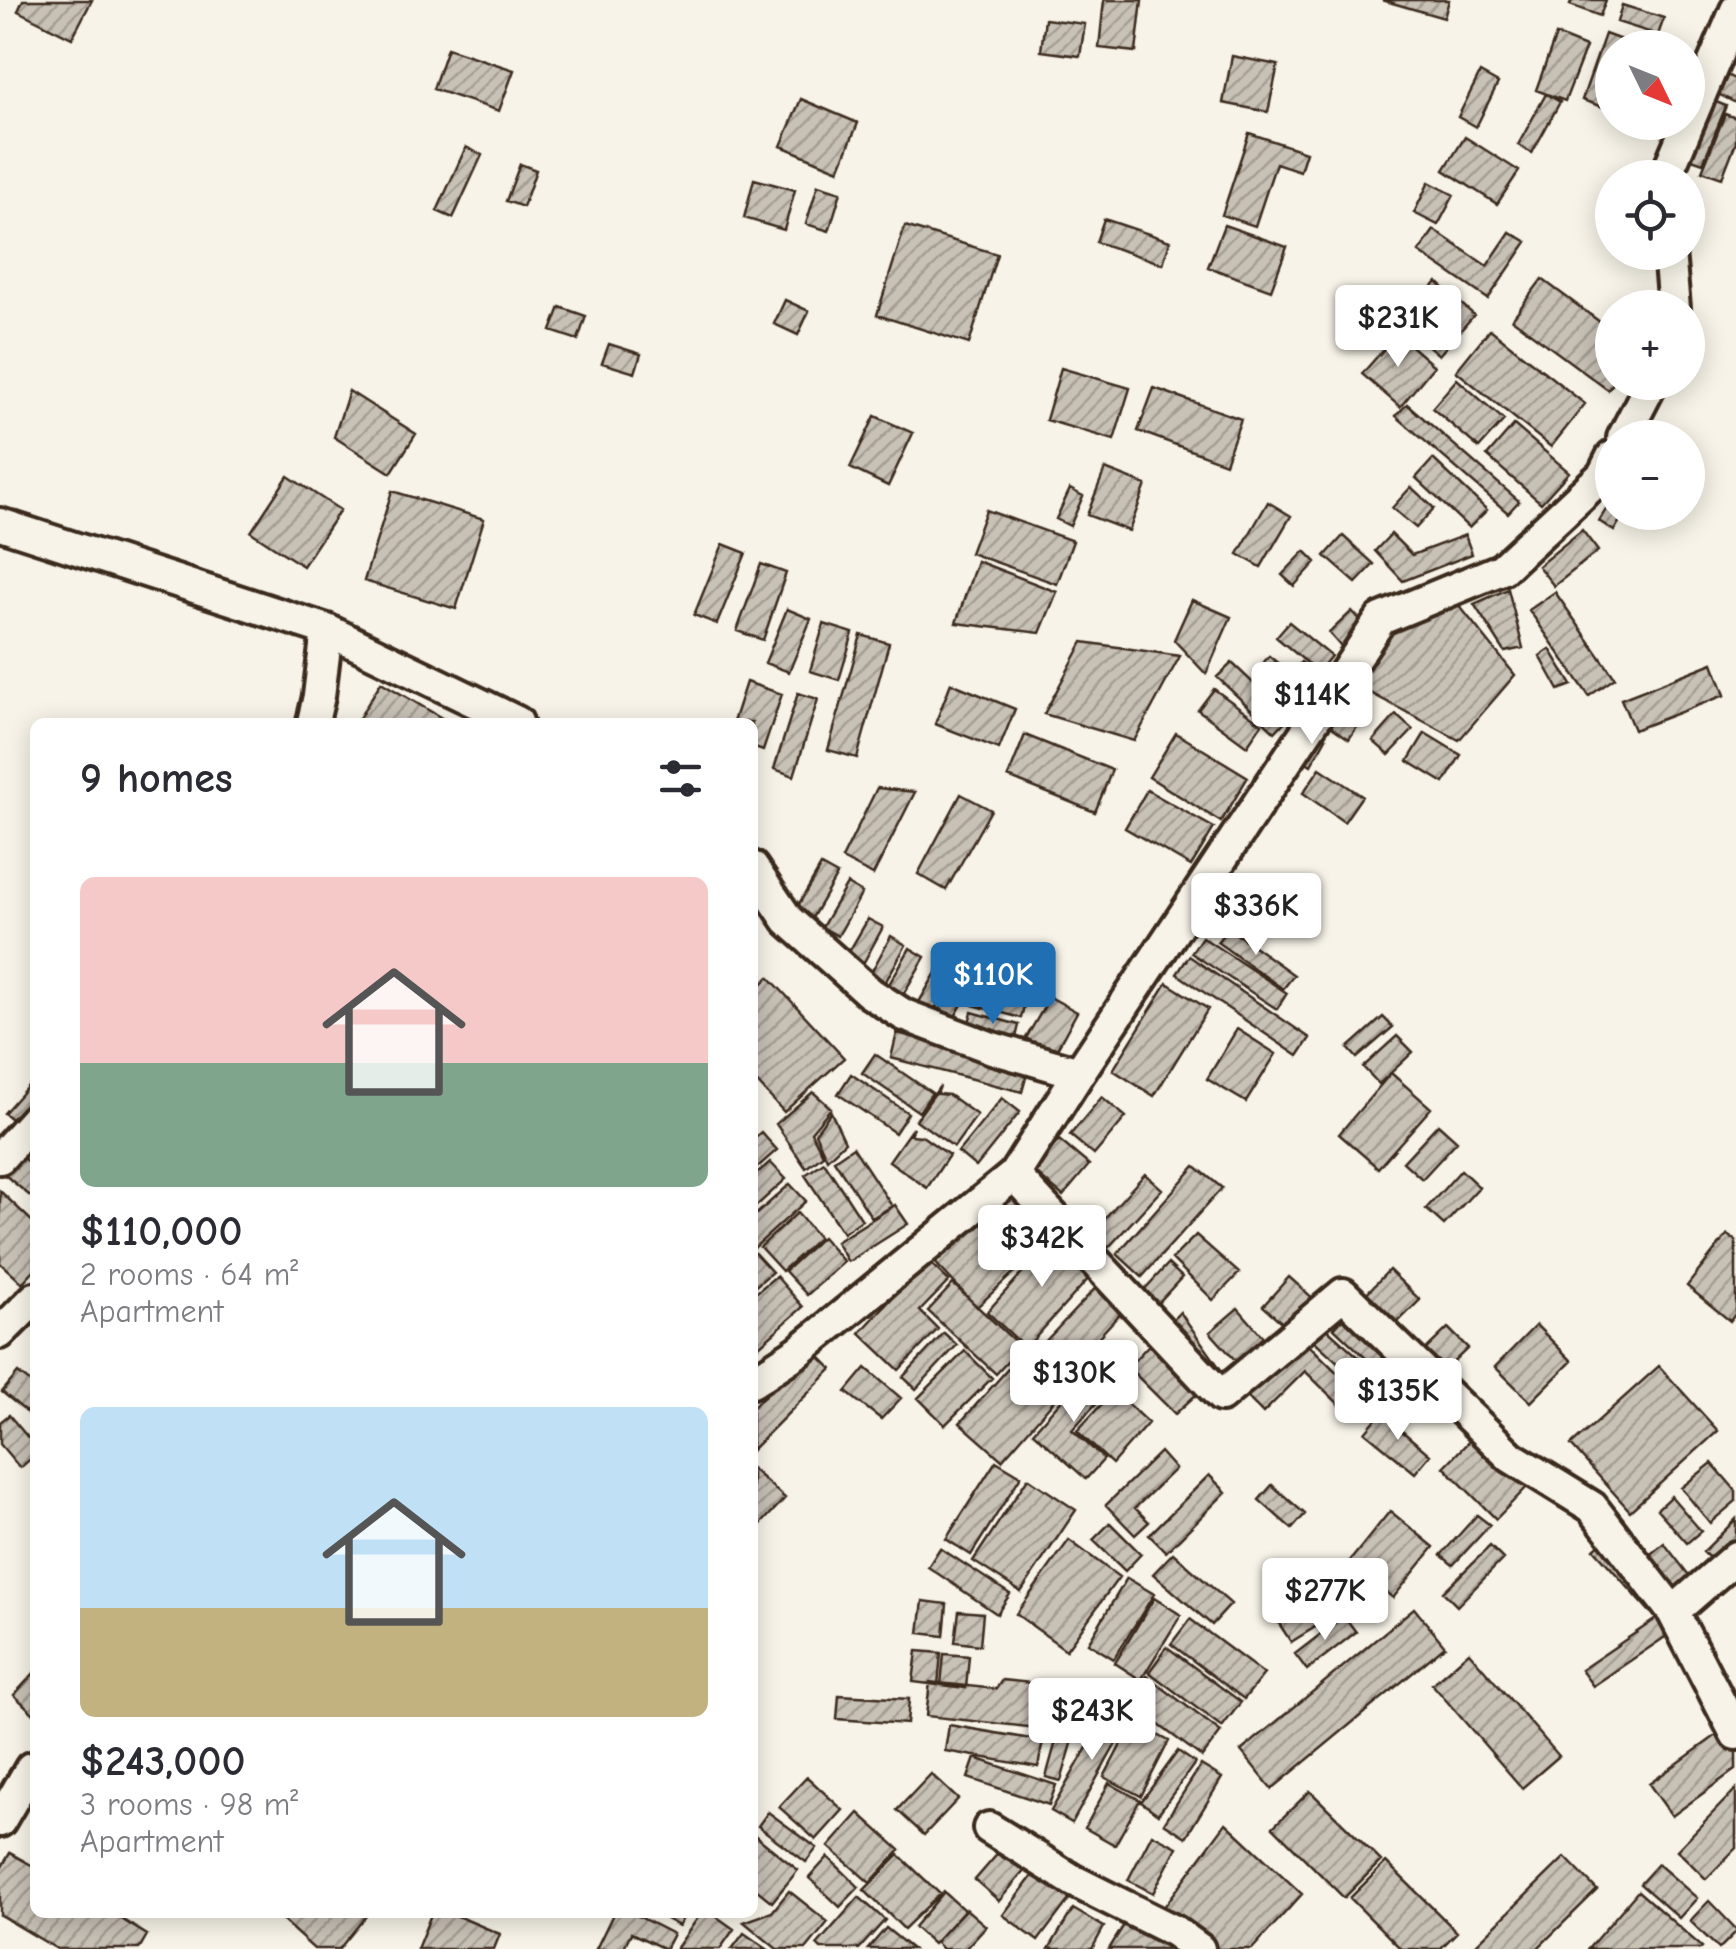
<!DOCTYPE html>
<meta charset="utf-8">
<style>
body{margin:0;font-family:"Comic Neue",sans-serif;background:#f2f2f3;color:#2b2b33;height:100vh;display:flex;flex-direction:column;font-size:38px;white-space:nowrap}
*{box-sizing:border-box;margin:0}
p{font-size:32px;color:#7c7c81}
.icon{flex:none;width:55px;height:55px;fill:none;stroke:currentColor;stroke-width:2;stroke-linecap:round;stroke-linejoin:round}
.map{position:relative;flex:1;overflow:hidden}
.details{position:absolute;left:30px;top:718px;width:728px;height:1200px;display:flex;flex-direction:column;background:#fff;border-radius:15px;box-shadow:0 5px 25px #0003}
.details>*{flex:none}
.needle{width:65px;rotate:133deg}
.tools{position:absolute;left:1595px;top:30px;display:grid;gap:20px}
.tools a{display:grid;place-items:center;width:110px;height:110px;border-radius:50%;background:#fff;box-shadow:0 5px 25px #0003;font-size:50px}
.price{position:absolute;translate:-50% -85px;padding:0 22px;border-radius:10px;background:#fff;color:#222;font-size:32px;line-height:65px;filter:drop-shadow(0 2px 5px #0008)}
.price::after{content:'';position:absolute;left:50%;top:60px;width:30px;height:22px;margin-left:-15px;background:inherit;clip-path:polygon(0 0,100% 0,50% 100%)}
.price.current{background:#1f6fb2;color:#fff}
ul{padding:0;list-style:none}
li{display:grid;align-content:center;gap:20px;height:530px;padding:0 50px}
li span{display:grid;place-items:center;height:310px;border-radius:15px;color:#555}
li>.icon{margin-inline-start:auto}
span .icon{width:180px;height:180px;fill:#fffc;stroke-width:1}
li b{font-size:42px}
h2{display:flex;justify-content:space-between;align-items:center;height:120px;padding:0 50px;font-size:42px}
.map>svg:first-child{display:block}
.building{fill:url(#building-hatch);stroke:#3b2a1e;stroke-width:2.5}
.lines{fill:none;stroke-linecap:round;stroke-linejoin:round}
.minor-casing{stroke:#3b2a1e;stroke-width:38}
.minor{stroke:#f7f3e8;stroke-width:30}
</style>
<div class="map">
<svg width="1736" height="1949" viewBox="0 0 1736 1949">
<defs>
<pattern id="building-hatch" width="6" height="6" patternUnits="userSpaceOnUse" patternTransform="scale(2.5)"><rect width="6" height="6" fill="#c8c1b6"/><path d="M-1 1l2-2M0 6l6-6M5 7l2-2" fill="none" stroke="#a49d93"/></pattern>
</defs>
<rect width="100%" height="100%" fill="#f7f3e8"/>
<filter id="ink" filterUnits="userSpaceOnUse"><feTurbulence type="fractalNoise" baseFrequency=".01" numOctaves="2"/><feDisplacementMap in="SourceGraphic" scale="20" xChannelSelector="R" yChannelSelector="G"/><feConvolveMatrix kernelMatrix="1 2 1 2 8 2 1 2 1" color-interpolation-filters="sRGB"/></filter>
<g filter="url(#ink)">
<path class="building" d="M23,0H92L72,38L18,11Z
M1104,0H1142L1136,52L1099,48Z
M1382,0H1449L1444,18Z
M1572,0H1606L1600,16L1570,5Z
M1622,5L1664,18L1658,35L1617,22Z
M1045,19L1085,24L1080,56L1041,51Z
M1605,34L1643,48H1612V110L1582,100Z
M1556,35L1586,47L1565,101L1536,90Z
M447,48L514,70L499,111L433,89Z
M1232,56L1278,65L1268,112L1223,103Z
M1480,73L1498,83L1476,127L1458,117Z
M1725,74L1736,80V103L1716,93Z
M1546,94L1560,102L1532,153L1518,145Z
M1706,98L1726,106L1703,163L1683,156Z
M801,99L858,123L839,170L781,146Z
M1725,114L1736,118V142L1722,178L1702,171Z
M1249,133L1306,152L1300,171L1276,163L1255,226L1222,215Z
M1465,137L1519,171L1497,204L1444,170Z
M466,147L482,155L453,218L437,211Z
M520,164L536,170L523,207L506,201Z
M754,179L795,190L784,230L744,218Z
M1429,182L1454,195L1438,225L1414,213Z
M818,185L841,192L829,231L806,224Z
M1104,219L1170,241L1163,264L1096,242Z
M1224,225L1287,247L1271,290L1208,267Z
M905,226L997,254L969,344L877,315Z
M1434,230L1487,266L1510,232L1527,242L1488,299L1419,252Z
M1542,279L1612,331L1614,382L1608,390L1512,319Z
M1437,282L1474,315L1439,355L1402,323Z
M785,300L809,311L798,335L774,324Z
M560,307L586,316L578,340L551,331Z
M1490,329L1585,404L1551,447L1456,371Z
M1397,334L1434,366L1400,407L1362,374Z
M609,344L641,354L635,373L602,363Z
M1061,368L1130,388L1114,440L1046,420Z
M1457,379L1504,420L1479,448L1432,408Z
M1154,388L1241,419L1225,463L1138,431Z
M349,391L416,434L391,473L334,437Z
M1407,404L1519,501L1508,513L1396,416Z
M875,416L913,433L888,486L850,468Z
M1514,425L1569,472L1541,503L1487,456Z
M1433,459L1487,510L1469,528L1416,478Z
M1105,469L1146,485L1129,531L1087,515Z
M288,476L340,510L303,566L251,532Z
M1411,487L1434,508L1416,528L1392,508Z
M1070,489L1083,496L1070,526L1056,519Z
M392,491L484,519L456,609L364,581Z
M1612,499V512H1625L1614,531L1599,521Z
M1268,502L1291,516L1261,567L1238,554Z
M986,510L1073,541L1057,584L970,553Z
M1582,530L1598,551L1554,586L1538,566Z
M1391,534L1412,555L1465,535L1472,554L1403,581L1375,551Z
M1343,536L1374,564L1356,583L1325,556Z
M723,544L746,553L717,624L694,615Z
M1305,551L1316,562L1294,586L1282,575Z
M977,561L1057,592L1040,633L956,623Z
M761,564L786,573L763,640L737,631Z
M1508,589L1523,648L1505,652L1474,604Z
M1555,592L1615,678L1589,696L1529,610Z
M1192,600L1231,617L1206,674L1174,640Z
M1458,604L1515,675L1459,740L1348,681L1387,628Z
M787,609L811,619L789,672L765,663Z
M1352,611L1365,625L1341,647L1329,633Z
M1289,622L1331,656L1318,672L1276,637Z
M824,624L853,633L839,680L810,671Z
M861,635L889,643L857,758L828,750Z
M1083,642L1180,656L1134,741L1044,714Z
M1550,649L1572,685L1559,690L1540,656Z
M1269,656L1291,674L1301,662L1322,679L1298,708L1255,673Z
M1232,663L1289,717L1275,732L1217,677Z
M1713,663L1725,695L1634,730L1621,699Z
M381,682L445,720L444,722H362L358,720Z
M746,682L782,694L763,751L752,747V722H733Z
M951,683L1015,709L999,749L935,724Z
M1214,689L1262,724L1247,746L1198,710Z
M798,693L818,699L794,776L774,769Z
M1343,704L1363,718L1349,739L1329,725Z
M1396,715L1413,730L1389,755L1373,741Z
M1313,730L1326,738L1311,765L1297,756Z
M1176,733L1248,777L1221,822L1149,777Z
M1425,733L1461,755L1444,783L1408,761Z
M1025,735L1112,770L1095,812L1008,777Z
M1320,768L1362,796L1344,822L1303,793Z
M877,788L915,792L873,875L842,859Z
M1147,790L1214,828L1191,866L1125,828Z
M961,794L991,810L946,890L918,874Z
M821,866L837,875L812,918L796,909Z
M1241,877L1259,890L1233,927L1215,915Z
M847,884L862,893L838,936L822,927Z
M868,919L883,927L859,971L843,962Z
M1228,928L1294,975L1283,989L1217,942Z
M891,936L906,945L882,988L867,980Z
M1202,937L1287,993L1277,1009L1191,953Z
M910,948L925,957L900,1000L885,991Z
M1189,956L1310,1038L1298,1056L1177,974Z
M944,959L959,968L934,1011L919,1002Z
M963,968L978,977L953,1020L938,1012Z
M769,977L844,1058L784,1112L752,1077V993Z
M1167,983L1208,1009L1154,1096L1113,1070Z
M977,988L1025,1002L1021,1018L973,1005Z
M1050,997L1077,1012L1054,1054L1026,1038Z
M972,1012L1019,1025L1015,1042L967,1029Z
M1383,1017L1393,1027L1357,1058L1348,1048Z
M1237,1029L1276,1054L1246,1102L1207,1079Z
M897,1033L1029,1067L1022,1092L891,1058Z
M1397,1036L1413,1052L1379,1084L1363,1067Z
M875,1054L932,1093L919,1112L862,1073Z
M1391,1073L1431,1108L1378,1168L1339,1134Z
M851,1074L908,1113L895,1133L838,1094Z
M35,1078V1116L23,1129L4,1113Z
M940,1086L937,1094L949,1095L977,1115L954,1147L916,1120Z
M813,1092L831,1108L811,1132L823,1155L806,1168L776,1124Z
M1102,1097L1126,1117L1094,1155L1070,1135Z
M1002,1098L1020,1112L976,1167L958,1152Z
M831,1112L845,1142L827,1159L815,1133Z
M1438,1124L1457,1141L1422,1179L1403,1162Z
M913,1127L910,1135L922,1136L949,1155L927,1188L889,1161Z
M761,1132L777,1150L752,1172V1140Z
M1059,1140L1089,1165L1063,1196L1033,1171Z
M853,1147L892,1206L872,1218L834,1160Z
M21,1156L35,1168V1200L5,1175Z
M770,1162L786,1179L752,1210V1178Z
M824,1162L862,1220L843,1233L805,1175Z
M1195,1166L1222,1188L1142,1277L1117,1254Z
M1461,1170L1479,1187L1444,1225L1426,1209Z
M1145,1174L1162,1189L1109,1247L1092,1232Z
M1010,1180L1058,1231L977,1307L929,1256Z
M790,1184L806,1201L754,1248L752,1246V1218Z
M0,1191L35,1224V1269L22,1283L0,1263Z
M895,1205L908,1224L848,1262L836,1242Z
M797,1213L819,1238L782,1271L760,1247Z
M1058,1233L1098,1268L1026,1348L987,1312Z
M1196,1235L1239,1273L1213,1300L1172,1259Z
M1727,1235L1736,1241V1313L1730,1321L1687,1286Z
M822,1237L844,1262L807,1295L785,1271Z
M752,1250L772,1272L752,1289Z
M927,1260L949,1281L920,1311L938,1329L899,1370L860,1333Z
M1168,1264L1182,1277L1158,1303L1144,1290Z
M1389,1270L1420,1300L1395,1325L1364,1296Z
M776,1276L803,1307L759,1346L752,1339V1296Z
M1289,1277L1315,1300L1289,1329L1263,1306Z
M1102,1281L1128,1305L1069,1369L1043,1344Z
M953,1284L1021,1347L996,1374L928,1311Z
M1238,1308L1263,1337L1236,1361L1210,1332Z
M1180,1312L1222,1371L1175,1414L1128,1367Z
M1347,1314L1405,1368L1391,1382L1334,1328Z
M1323,1325L1373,1370L1361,1383L1311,1338Z
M1536,1325L1572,1361L1531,1402L1495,1367Z
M1448,1328L1468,1348L1439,1376L1419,1356Z
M944,1333L957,1345L916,1389L903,1377Z
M1301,1337L1367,1402L1352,1417L1305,1371L1263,1413L1244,1394Z
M811,1348L832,1369L752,1450V1408Z
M965,1351L992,1378L945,1425L918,1398Z
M1022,1353L1064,1389L1002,1460L960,1423Z
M1659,1366L1718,1431L1630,1511L1571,1445Z
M866,1368L901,1398L881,1419L846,1392Z
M1089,1369L1110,1388L1072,1430L1104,1459L1086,1479L1033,1432Z
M18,1373L35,1386V1419L2,1392Z
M1114,1391L1148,1423L1112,1464L1077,1431Z
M1381,1413L1430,1455L1415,1473L1365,1432Z
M9,1415L35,1446V1455L20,1468L0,1444V1422Z
M1476,1434L1528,1486L1496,1519L1444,1467Z
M1160,1452L1175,1469L1135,1508L1149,1522L1135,1535L1106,1505Z
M996,1461L1021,1476L971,1555L946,1539Z
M1712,1463L1736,1491V1501L1710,1523L1681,1488Z
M752,1469L785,1498L752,1534Z
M1209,1475L1226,1492L1166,1552L1149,1535Z
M1028,1478L1076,1510L1021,1592L973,1561Z
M1272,1485L1305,1514L1292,1529L1259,1500Z
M1671,1496L1701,1531L1687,1543L1657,1509Z
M1390,1511L1434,1547L1393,1598L1349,1562Z
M1477,1515L1490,1525L1453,1565L1441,1555Z
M1736,1519V1550L1719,1568L1703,1552Z
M1110,1523L1141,1554L1125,1571L1093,1540Z
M1069,1540L1119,1577L1066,1650L1016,1614Z
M1604,1540L1660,1603L1650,1612L1594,1549Z
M1664,1543L1695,1583L1678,1597L1646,1558Z
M1490,1546L1503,1559L1457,1606L1443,1592Z
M940,1548L1010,1594L997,1614L928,1567Z
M1173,1553L1231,1604L1212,1625L1153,1574Z
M1127,1578L1154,1594L1114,1659L1088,1643Z
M1305,1584L1328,1619L1291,1642L1269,1608Z
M1154,1598L1181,1615L1141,1680L1115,1663Z
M923,1601L947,1604L944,1636L919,1633Z
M1414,1608L1445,1646L1272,1789L1241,1751Z
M959,1611L983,1613L980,1645L955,1642Z
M1662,1615L1674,1631L1593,1686L1581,1670Z
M1344,1616L1356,1632L1307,1670L1295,1654Z
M1190,1619L1264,1674L1244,1699L1171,1644Z
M1167,1647L1241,1702L1222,1727L1149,1672Z
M917,1651L941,1653L938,1685L913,1682Z
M1469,1652L1559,1756L1522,1788L1432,1684Z
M944,1654L969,1656L966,1688L941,1685Z
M34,1673L35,1674V1715L14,1695Z
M1147,1676L1221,1732L1202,1757L1128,1702Z
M1002,1680L1071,1687L1066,1731L926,1716L930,1682L996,1689Z
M839,1695L909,1699L907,1724L837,1719Z
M1113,1702L1133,1713L1072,1823L1051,1811Z
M1133,1722L1169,1741L1141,1796L1104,1777Z
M1061,1723L1077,1727L1061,1781L1046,1777Z
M949,1725L1043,1741L1038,1767L945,1751Z
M1721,1732L1736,1752V1769L1672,1816L1649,1784Z
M1178,1751L1195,1763L1158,1814L1141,1802Z
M975,1758L1056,1785L1049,1805L968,1778Z
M1201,1765L1222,1778L1186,1837L1164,1823Z
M931,1774L958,1799L924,1835L897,1810Z
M807,1777L843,1810L816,1840L779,1807Z
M1109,1783L1140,1800L1115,1845L1085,1828Z
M1736,1789V1848L1706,1879L1677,1850Z
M1310,1791L1381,1861L1344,1898L1273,1827Z
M768,1812L817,1848L806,1862L758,1826Z
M859,1813L900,1850L870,1883L829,1847Z
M1226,1823L1302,1894L1252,1949H1206L1161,1911Z
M752,1833L798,1870L772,1902L752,1886Z
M1152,1834L1177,1847L1153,1893L1128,1880Z
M1007,1843L1031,1863L999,1901L975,1880Z
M10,1853L35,1867V1912H110L147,1935L139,1949H57L0,1915V1870Z
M899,1855L940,1894L904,1929L864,1890Z
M828,1857L859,1887L840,1907L809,1878Z
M1565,1857L1597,1890L1537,1949H1471Z
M1386,1862L1457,1932L1440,1949H1401L1350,1898Z
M1658,1864L1697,1898L1679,1918L1640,1884Z
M1039,1867L1074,1893L1038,1941L1003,1915Z
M789,1891L828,1922L806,1949H777L744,1922L772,1912Z
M1638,1891L1702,1947L1700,1949H1588Z
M944,1892L964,1910L933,1944L914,1927Z
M859,1897L885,1920L859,1949H821L817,1945Z
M1709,1901L1736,1929V1932L1719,1949L1690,1921Z
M966,1909L986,1926L965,1949H942L935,1942Z
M1073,1909L1104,1927L1092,1949H1049Z
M273,1912H362L366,1916L339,1949H314Z
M432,1912H448L500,1934L494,1949H417Z
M614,1912H630L673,1934L665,1949L631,1933L623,1949H596Z
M653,1912H686L679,1926Z
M702,1912H710L734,1929L720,1949H676Z
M1127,1920L1174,1949H1109Z
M886,1928L912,1949H868Z
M744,1933L767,1949H732Z"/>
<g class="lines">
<g class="minor-casing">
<path id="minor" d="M1665,178L1736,10
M1669,252L1674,308
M1623,438L1652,382
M0,524L327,630L319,696L313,722
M327,630L517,722
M752,867L788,920L870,993L904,1015L992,1048L1079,1073
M0,1158L35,1119
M1014,1175L1221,1396L1343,1294L1511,1457L1592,1507L1673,1612L1736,1734
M0,1333L35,1298
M752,1382L799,1351L1014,1175L1079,1073L1381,619L1502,569L1603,475L1612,457
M1673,1612L1736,1557
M0,1821L31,1768L35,1767
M989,1828L1074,1881L1174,1931L1199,1949"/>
</g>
<use href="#minor" class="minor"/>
</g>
</g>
</svg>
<div class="tools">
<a><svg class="needle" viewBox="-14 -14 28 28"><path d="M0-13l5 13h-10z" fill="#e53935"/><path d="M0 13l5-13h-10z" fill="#7c7c81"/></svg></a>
<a><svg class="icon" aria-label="locate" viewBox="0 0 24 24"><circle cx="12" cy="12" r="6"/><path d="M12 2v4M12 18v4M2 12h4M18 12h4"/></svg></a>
<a>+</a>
<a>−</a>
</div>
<b class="price" style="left:1398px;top:370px">$231K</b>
<b class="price" style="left:1312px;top:747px">$114K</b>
<b class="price" style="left:1256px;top:958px">$336K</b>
<b class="price current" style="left:993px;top:1027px">$110K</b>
<b class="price" style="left:1042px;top:1290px">$342K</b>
<b class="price" style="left:1074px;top:1425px">$130K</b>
<b class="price" style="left:1398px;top:1443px">$135K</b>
<b class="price" style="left:1325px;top:1643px">$277K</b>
<b class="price" style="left:1092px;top:1763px">$243K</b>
<section class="details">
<h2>9 homes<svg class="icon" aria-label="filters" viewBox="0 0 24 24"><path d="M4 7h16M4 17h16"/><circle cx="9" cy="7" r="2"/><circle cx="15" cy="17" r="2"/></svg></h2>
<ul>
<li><span style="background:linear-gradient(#f6c9c9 60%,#7fa58c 0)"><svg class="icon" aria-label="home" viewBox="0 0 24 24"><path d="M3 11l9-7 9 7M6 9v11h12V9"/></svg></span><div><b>$110,000</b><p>2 rooms · 64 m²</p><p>Apartment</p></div></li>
<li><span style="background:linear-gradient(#bfe0f5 65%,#c2b280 0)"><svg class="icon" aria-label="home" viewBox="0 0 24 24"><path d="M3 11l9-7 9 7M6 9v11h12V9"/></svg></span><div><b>$243,000</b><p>3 rooms · 98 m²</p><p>Apartment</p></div></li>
</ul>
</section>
</div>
